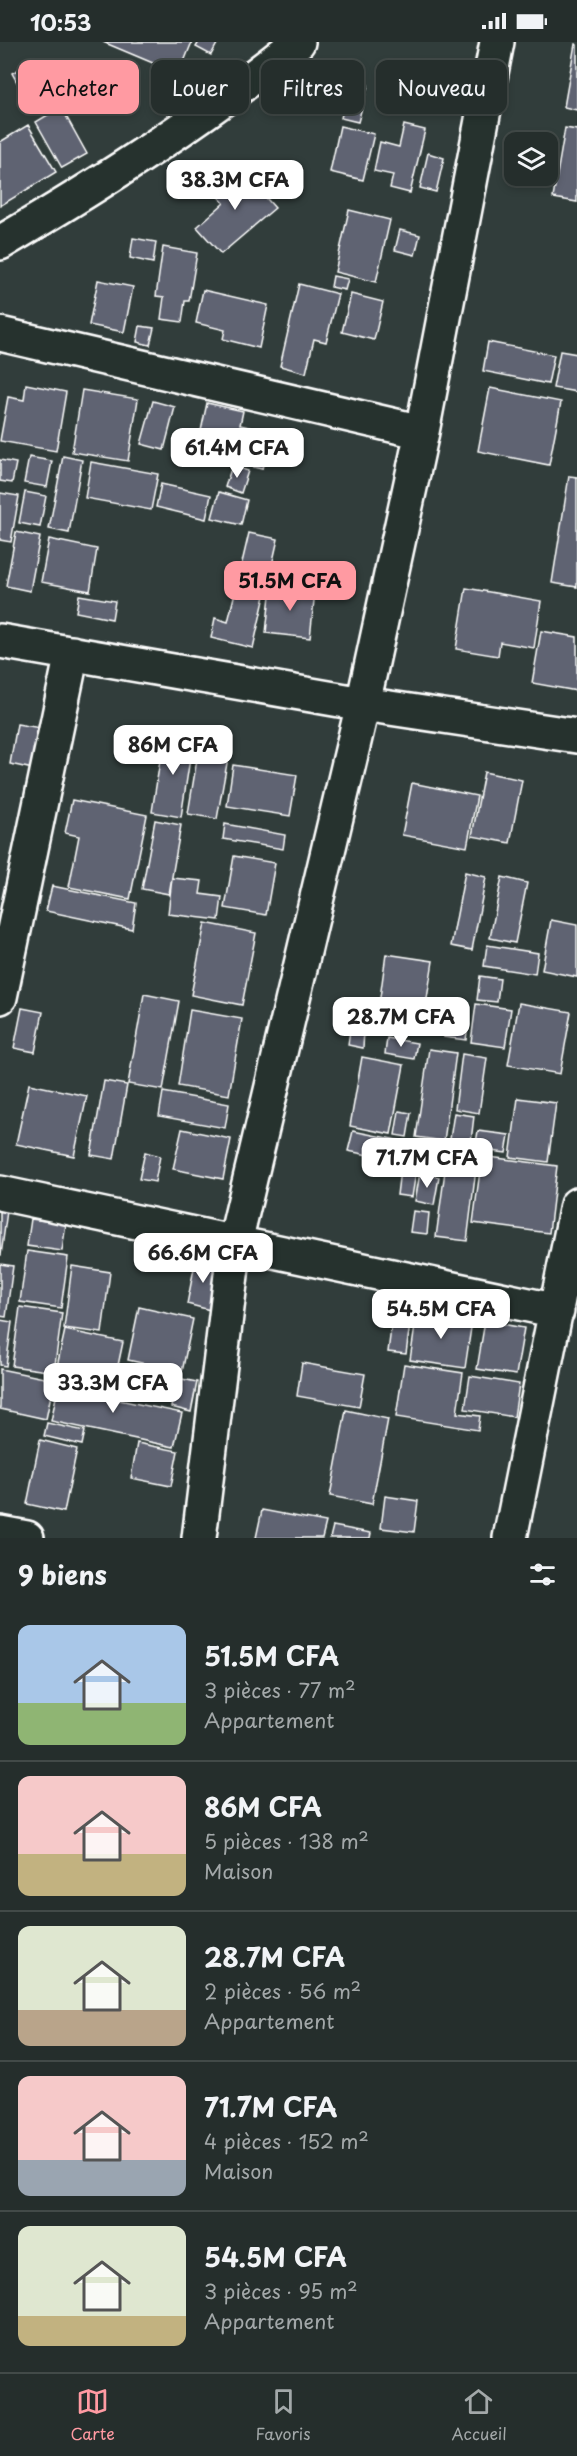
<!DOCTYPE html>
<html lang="fr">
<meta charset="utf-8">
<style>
body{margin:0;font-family:"Playpen Sans",sans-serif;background:#313a38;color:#f1f3f6;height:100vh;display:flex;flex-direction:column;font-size:22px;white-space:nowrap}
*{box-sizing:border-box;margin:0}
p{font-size:20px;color:#a3a8a9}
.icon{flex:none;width:33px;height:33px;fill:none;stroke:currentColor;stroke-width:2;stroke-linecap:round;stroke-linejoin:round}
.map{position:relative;height:1496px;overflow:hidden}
.drawer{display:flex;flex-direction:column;background:#252e2c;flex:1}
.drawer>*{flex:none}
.banner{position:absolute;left:18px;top:18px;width:542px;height:54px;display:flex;gap:12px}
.controls{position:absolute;left:504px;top:90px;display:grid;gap:12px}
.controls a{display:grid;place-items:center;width:54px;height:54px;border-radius:12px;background:#252e2c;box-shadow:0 3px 9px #0003,0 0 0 2px #424a48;font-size:30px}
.price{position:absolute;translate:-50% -51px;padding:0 14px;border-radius:12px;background:#fff;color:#222;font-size:20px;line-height:39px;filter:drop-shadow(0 2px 3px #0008)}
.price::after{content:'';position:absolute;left:50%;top:36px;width:18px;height:14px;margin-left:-9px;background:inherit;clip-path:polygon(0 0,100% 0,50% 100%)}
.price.active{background:#ff9aa2;color:#111}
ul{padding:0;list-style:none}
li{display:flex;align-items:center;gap:18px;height:150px;padding:0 18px}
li+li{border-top:2px solid #424a48}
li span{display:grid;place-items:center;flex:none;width:168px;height:120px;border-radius:12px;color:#555}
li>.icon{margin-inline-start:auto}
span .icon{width:72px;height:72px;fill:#fffc;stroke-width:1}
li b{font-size:26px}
h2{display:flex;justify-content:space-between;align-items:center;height:72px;padding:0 18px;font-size:26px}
.chip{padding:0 21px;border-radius:12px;background:#252e2c;box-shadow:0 3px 9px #0003,0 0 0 2px #424a48;font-size:21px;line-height:54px}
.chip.active{background:#ff9aa2;color:#111}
.status{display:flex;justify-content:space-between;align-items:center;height:42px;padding:0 30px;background:#252e2c;direction:ltr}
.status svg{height:16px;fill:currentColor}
.tab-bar{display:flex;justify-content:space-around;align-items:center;height:84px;border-top:2px solid #424a48;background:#252e2c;font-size:16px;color:#a3a8a9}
.tab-bar a{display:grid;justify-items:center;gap:3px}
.tab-bar .active{color:#ff9aa2}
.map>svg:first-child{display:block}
.building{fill:#5f6472;stroke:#fff;stroke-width:1.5}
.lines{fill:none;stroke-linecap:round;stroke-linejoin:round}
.minor-casing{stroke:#fff;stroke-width:38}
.minor{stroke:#26332d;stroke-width:33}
</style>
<div class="status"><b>10:53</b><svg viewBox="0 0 49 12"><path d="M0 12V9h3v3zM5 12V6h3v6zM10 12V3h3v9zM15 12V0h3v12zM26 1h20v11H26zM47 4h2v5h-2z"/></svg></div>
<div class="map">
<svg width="577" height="1496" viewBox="0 0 577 1496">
<rect width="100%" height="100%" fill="#313d3b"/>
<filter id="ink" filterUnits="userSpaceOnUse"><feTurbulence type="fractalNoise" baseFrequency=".0167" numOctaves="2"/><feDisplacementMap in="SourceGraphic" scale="12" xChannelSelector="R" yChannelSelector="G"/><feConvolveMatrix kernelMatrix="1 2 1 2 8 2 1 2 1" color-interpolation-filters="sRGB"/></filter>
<g filter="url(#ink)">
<path class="building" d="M103,0H192L179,32Z
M199,0H218L211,13L196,5Z
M575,2L577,3V68L564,65Z
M38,17L59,55L33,69L12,31Z
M350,39L368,43L358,80L341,76Z
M61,65L87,112L62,126L36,80Z
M28,83L56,130L0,164V100Z
M404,83L425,88L410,151L390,146L393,133L374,129L380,100L399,105Z
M340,84L374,92L363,138L330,130Z
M565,86L577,88V160L553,156Z
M428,111L444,116L436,150L420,146Z
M239,125L275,166L221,212L197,185L224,161L212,148Z
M349,168L390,178L376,240L335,230Z
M400,188L420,193L415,213L395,208Z
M133,196L156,200L153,221L130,216Z
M163,205L197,211L189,259H185L182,280L161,277L164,255L156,254Z
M333,234L348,237L345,248L331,245Z
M98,238L133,245L124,290L89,283Z
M299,242L338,252L326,300L314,297L306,331L280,324Z
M203,248L268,263L259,306L223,297L225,288L196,281Z
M351,252L383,260L374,298L342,290Z
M140,284L154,286L150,303L137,300Z
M488,300L554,313L548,342L483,329Z
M560,309L577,312V350L553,346Z
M26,342L66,350L56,409L0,399L8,355L24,358Z
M490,346L561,360L549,423L478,409Z
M82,348L138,357L128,419L72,410Z
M153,359L175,365L164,408L141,402Z
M207,361L243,369L240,383L271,390L262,427L196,412Z
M63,414L82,418L69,491L49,487Z
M29,415L52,419L47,445L24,441Z
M0,418L16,421L12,441L0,439Z
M91,420L158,432L151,468L85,456Z
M232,424L248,429L241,451L225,445Z
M569,434L577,435V545L552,541Z
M161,442L211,453L206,477L156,465Z
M25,450L46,454L40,485L19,481Z
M219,450L247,458L241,483L212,476Z
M0,451L19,454L11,500L0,498Z
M16,490L40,495L30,549L6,544Z
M249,491L278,497L253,606L211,596L215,576L228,580Z
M49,497L97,507L90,549L41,540Z
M271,544L315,549L310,596L266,591Z
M466,546L541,559L534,606L500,600L498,614L456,607Z
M79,553L115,559L112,577L76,570Z
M541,589L577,595V649L532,641Z
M17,682L41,686L33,727L10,722Z
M202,687L232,693L217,777L188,772Z
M164,693L193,697L181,775L152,770Z
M233,723L297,733L290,774L227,764Z
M484,730L522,738L510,801L472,794Z
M412,741L477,754L467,805L402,793Z
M72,758L147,773L130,857L69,845L79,794L65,791Z
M155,778L181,783L169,852L142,847Z
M225,782L285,793L283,807L223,797Z
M234,814L275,821L266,873L225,866Z
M465,830L486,835L472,908L451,904Z
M502,835L527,841L515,901L490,896Z
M172,836L202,839L200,852L222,855L219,878L168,872Z
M52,844L136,861L132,887L46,869Z
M551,878L577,883V935L542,928Z
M205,881L256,891L242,963L191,953Z
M487,903L538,911L535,932L484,924Z
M386,912L433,919L425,969L379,963Z
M480,934L500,937L497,960L477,958Z
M144,952L179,959L163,1048L128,1042Z
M519,961L571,970L560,1032L508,1023Z
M476,962L511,967L505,1005L471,1000Z
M22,966L43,970L35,1010L14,1006Z
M190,968L242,977L229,1053L178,1044Z
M447,978L468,981L466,998L444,995Z
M350,988L364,989L363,1006L348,1003Z
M387,996L417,1001L414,1017L385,1012Z
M429,1007L456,1011L444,1099L416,1095Z
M462,1012L487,1016L479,1071L455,1067Z
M362,1015L404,1023L391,1092L350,1084Z
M104,1039L127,1043L114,1117L91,1113Z
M29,1042L87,1054L74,1114L16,1102Z
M163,1050L229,1062L225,1086L159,1074Z
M518,1056L556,1061L548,1120L510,1115Z
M399,1069L411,1071L407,1095L395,1093Z
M454,1071L474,1074L471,1099L450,1097Z
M182,1087L231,1097L223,1137L173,1127Z
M353,1089L412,1101L408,1121L348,1109Z
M478,1089L509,1093L506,1111L475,1107Z
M416,1099L443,1103L439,1129L413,1125Z
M448,1107L478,1111L467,1199L436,1195Z
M145,1110L160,1114L155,1140L139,1137Z
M482,1114L557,1124L549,1191L473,1181Z
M400,1128L416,1130L412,1155L397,1153Z
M420,1131L439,1135L434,1163L415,1159Z
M0,1168L7,1169L1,1213H0Z
M413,1169L429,1171L427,1192L410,1190Z
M31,1177L66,1182L62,1209L27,1204Z
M27,1209L68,1215L61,1266L20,1260Z
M196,1216L220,1221L210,1268L187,1262Z
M0,1222L13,1224L6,1275L0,1274Z
M72,1224L110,1230L102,1291L64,1286Z
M394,1263L412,1266L406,1312L388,1310Z
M20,1265L62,1271L54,1330L12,1324Z
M139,1265L193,1277L182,1330L128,1318Z
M417,1271L472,1279L465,1326L410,1318Z
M0,1278L12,1280L6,1324L0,1323Z
M485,1279L524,1286L516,1333L477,1327Z
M65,1288L123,1300L114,1342L56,1329Z
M302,1321L365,1332L359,1365L297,1354Z
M404,1322L463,1331L457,1371L480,1374L478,1388L396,1375Z
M0,1327L54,1338L46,1377L0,1367Z
M470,1334L519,1342L514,1375L465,1367Z
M60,1336L116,1348L114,1357L182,1371L174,1405L51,1379Z
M177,1336L197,1340L191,1370L171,1365Z
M346,1368L388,1377L372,1462L330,1454Z
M47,1381L85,1389L82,1403L44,1394Z
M40,1398L77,1407L64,1470L27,1462Z
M137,1401L178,1409L171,1444L131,1436Z
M385,1454L418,1459L414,1490L381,1486Z
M262,1468L326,1480L322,1496H256Z
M333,1484L371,1491L370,1496H330Z"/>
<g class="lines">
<g class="minor-casing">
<path id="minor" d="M0,201C104,140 204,76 298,0
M0,292L422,390
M0,599L363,662L577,694
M0,955L72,611
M0,1151L557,1269
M0,1491L27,1496
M199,1496L235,1200L363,662L422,390L497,0
M510,1496L577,1163"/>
</g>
<use href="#minor" class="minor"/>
</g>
</g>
</svg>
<div class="controls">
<a><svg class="icon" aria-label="layers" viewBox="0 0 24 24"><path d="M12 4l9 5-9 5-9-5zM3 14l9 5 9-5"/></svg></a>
</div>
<b class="price" style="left:235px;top:169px">38.3M CFA</b>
<b class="price" style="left:237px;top:437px">61.4M CFA</b>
<b class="price active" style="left:290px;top:570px">51.5M CFA</b>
<b class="price" style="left:173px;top:734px">86M CFA</b>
<b class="price" style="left:401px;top:1006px">28.7M CFA</b>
<b class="price" style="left:427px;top:1147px">71.7M CFA</b>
<b class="price" style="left:203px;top:1242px">66.6M CFA</b>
<b class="price" style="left:441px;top:1298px">54.5M CFA</b>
<b class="price" style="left:113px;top:1372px">33.3M CFA</b>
<div class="banner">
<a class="chip active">Acheter</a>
<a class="chip">Louer</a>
<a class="chip">Filtres</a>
<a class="chip">Nouveau</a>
</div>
</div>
<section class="drawer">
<h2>9 biens<svg class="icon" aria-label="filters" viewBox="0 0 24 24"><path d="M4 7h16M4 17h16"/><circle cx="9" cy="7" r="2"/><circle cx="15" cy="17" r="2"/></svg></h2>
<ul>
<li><span style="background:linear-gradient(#a9c7e8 65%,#8fb573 0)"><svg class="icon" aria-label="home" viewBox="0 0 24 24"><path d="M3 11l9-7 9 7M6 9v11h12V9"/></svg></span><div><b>51.5M CFA</b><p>3 pièces · 77 m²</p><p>Appartement</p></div></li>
<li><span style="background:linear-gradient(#f6c9c9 65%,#c2b280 0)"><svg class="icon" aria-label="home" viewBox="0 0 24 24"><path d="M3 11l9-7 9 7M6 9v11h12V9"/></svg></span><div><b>86M CFA</b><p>5 pièces · 138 m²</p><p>Maison</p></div></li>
<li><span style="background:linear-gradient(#dfe7d0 70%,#b9a48a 0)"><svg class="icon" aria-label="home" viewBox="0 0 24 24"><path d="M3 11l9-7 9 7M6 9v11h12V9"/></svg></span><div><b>28.7M CFA</b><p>2 pièces · 56 m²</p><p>Appartement</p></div></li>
<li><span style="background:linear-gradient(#f6c9c9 70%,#9aa5b1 0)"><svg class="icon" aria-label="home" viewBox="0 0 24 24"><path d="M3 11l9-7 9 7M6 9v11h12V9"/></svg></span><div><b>71.7M CFA</b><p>4 pièces · 152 m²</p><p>Maison</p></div></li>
<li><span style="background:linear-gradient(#dfe7d0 75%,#c2b280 0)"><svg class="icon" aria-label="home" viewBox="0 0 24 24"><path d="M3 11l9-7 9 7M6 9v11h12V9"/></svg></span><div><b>54.5M CFA</b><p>3 pièces · 95 m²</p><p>Appartement</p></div></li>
</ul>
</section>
<nav class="tab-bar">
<a class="active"><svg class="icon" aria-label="map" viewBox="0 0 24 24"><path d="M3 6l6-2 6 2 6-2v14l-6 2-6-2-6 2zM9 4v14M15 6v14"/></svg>Carte</a>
<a><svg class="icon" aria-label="saved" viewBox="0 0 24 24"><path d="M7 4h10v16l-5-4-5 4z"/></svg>Favoris</a>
<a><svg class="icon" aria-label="home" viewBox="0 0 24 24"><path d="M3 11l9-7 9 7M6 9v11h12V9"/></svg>Accueil</a>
</nav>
